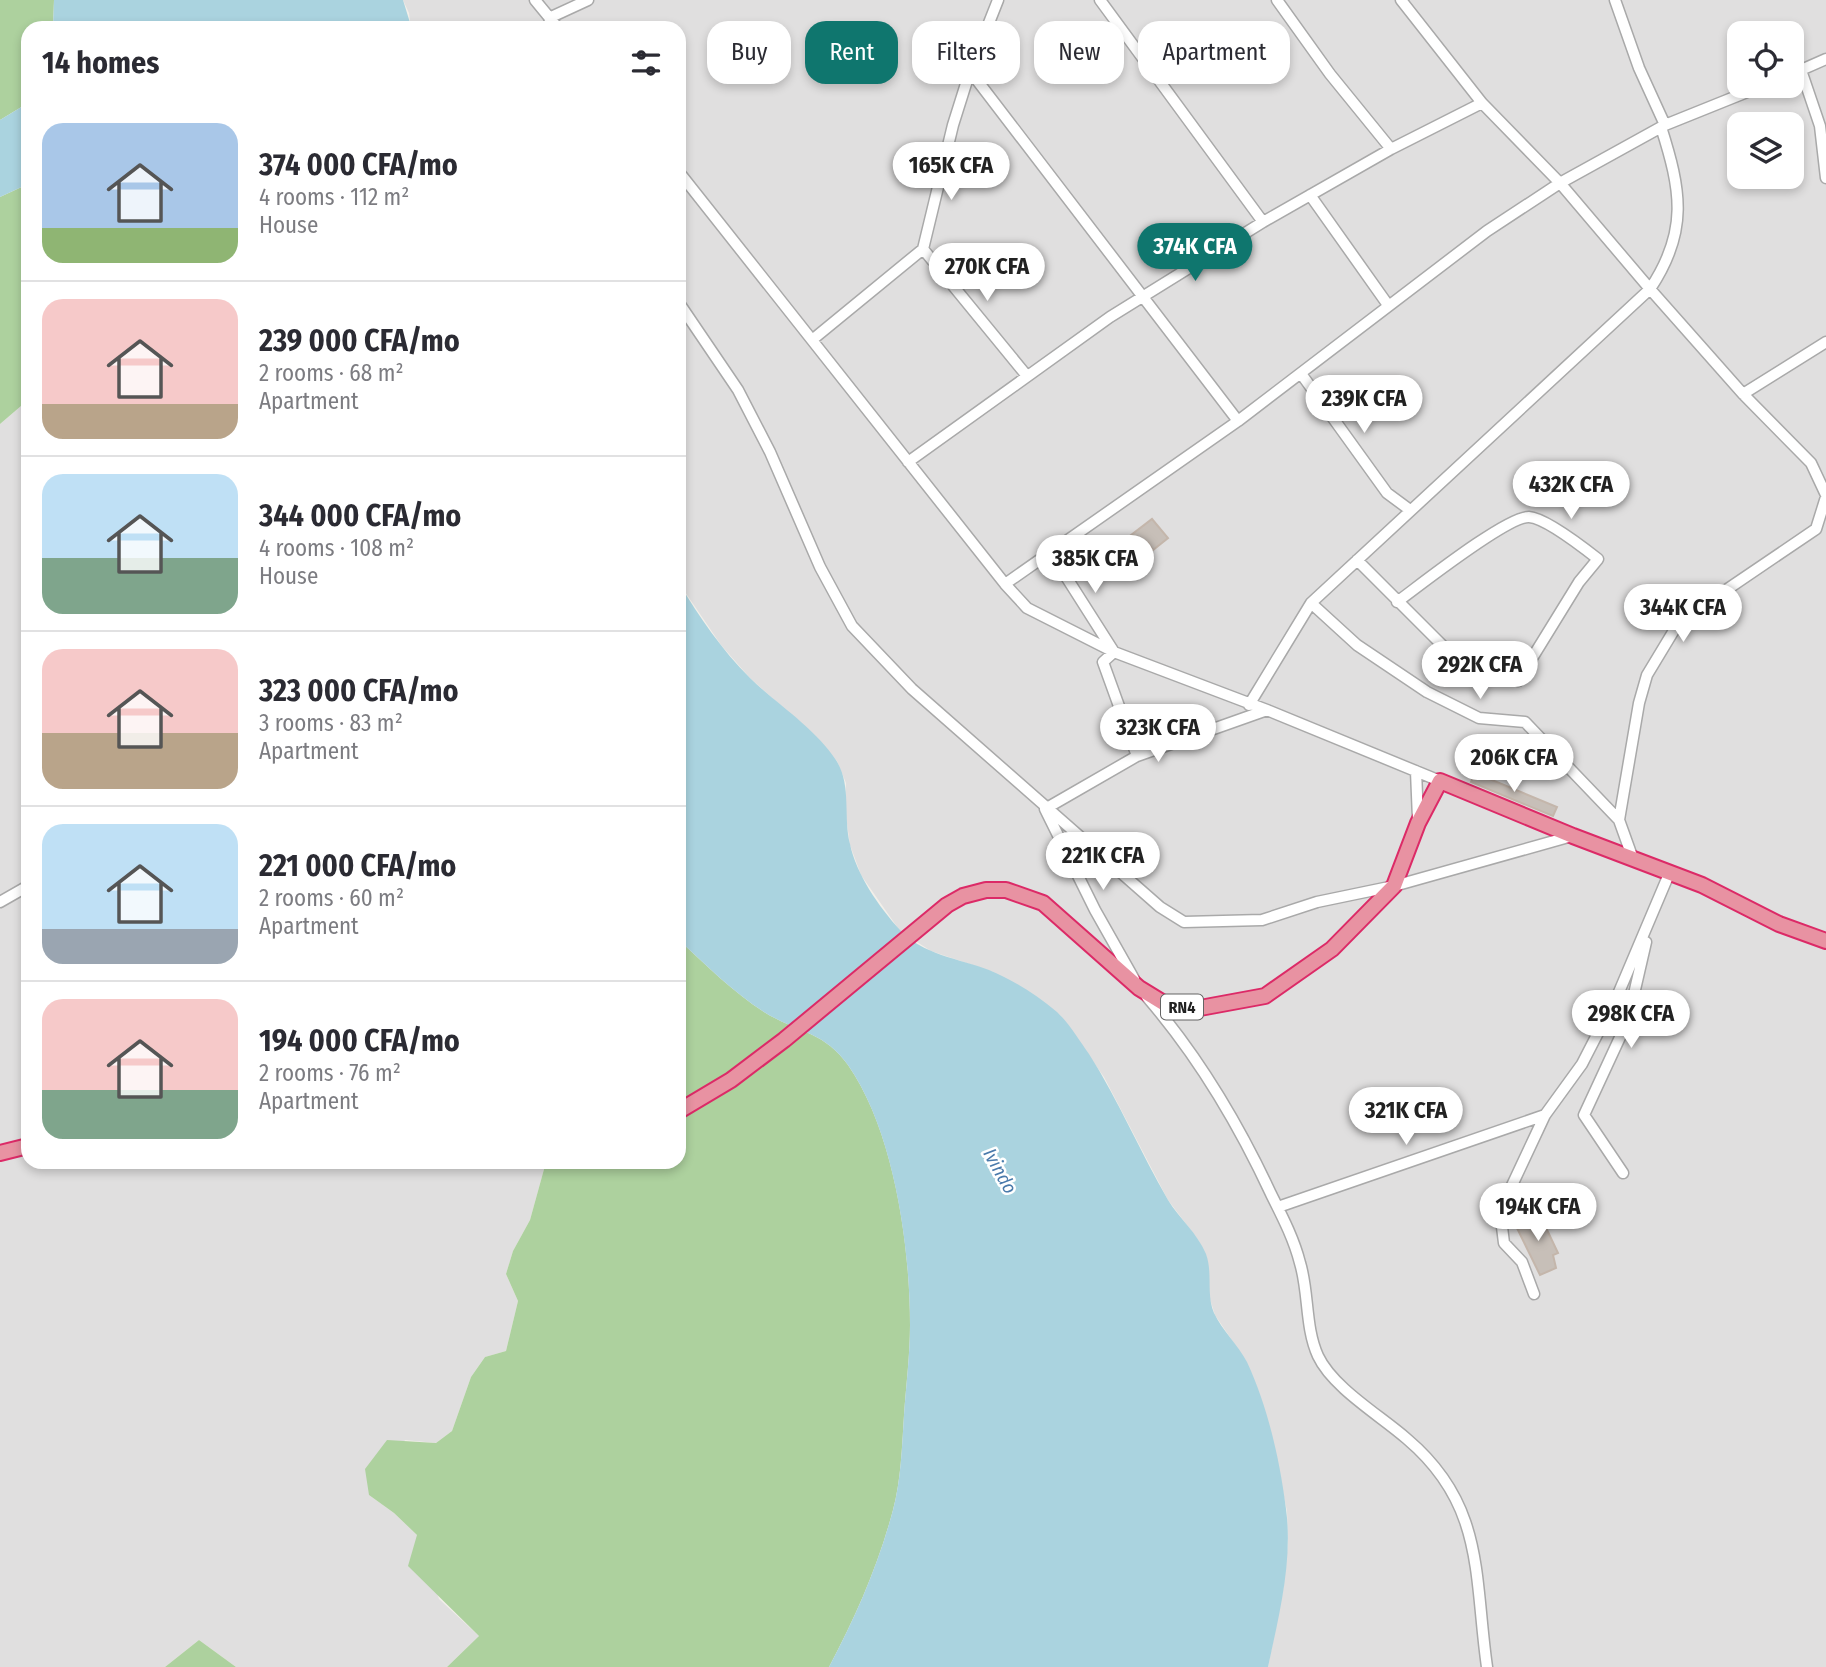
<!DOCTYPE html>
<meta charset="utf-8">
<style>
body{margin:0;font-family:"Fira Sans Condensed",sans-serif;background:#f2f2f3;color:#2b2b33;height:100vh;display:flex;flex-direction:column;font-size:26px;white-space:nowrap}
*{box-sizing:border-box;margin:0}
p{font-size:23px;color:#7c7c81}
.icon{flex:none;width:38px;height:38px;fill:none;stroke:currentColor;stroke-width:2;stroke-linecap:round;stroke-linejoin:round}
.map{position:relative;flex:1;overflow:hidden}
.side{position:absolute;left:21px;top:21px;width:665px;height:1148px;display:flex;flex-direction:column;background:#fff;border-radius:21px;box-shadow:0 4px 10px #0003}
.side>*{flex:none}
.guide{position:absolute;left:707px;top:21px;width:665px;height:63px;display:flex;gap:14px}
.tools{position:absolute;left:1727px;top:21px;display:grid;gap:14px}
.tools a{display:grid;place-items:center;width:77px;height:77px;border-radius:14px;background:#fff;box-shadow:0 4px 10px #0003;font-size:35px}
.price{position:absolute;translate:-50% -60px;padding:0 16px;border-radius:24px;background:#fff;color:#222;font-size:23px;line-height:46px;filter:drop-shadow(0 2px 4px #0008)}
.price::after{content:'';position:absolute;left:50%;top:42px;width:21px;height:16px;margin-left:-10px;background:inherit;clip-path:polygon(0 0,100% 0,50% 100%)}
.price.selected{background:#0f766e;color:#fff}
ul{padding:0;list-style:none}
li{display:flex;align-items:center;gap:21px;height:175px;padding:0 21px}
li+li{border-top:2px solid #e1e1e2}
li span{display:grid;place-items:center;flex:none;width:196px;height:140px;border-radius:21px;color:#555}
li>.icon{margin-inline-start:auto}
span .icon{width:84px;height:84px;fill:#fffc;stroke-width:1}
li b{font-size:30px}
h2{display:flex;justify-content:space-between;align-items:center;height:84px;padding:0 21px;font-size:30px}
.tag{padding:0 24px;border-radius:21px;background:#fff;box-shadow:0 4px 10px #0003;font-size:24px;line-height:63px}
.tag.selected{background:#0f766e;color:#fff}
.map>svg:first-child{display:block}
.residential{fill:#e0dfdf;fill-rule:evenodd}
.forest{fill:#add19e}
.water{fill:#aad3df}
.building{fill:#c7bfb8;stroke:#c4b6ab;stroke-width:2}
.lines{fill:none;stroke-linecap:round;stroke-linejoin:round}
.minor-casing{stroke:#a9a9a9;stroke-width:13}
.highway-casing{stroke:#dc2a67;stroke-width:18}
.minor{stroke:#fff;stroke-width:10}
.highway{stroke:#e892a2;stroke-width:14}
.labels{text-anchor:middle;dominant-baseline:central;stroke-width:5;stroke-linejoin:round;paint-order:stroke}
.shield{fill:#fff;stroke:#646464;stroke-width:2}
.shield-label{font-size:16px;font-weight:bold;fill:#222}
.water-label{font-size:19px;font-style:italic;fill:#4a7aab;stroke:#fff}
</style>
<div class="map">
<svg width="1826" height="1667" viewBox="0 0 1826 1667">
<rect width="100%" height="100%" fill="#f2efe9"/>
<path class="residential" d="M403,0H1826V1667H1268L1283,1590L1288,1543L1287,1511L1269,1428L1258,1390L1246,1361L1215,1315L1209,1296V1276L1199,1241L1168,1200L1104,1077L1060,1015L993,972L931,951L900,931L861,875L850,845L845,809L846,783L837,761L818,739L750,678L721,645L679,583V28H411L409,13ZM1740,33H1792V86H1740ZM1740,124H1792V177H1740Z
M28,400V1162H546L530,1220L513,1251L506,1274L518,1301L506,1351L485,1357L471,1377L452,1431L436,1443L405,1440L369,1495L394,1513L417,1535L439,1599L479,1636L447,1667H236L199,1640L165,1667H0V424Z"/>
<path class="forest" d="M0,0H54L53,28H28V103L0,120Z
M28,184V400L0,424V197Z
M679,940C706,965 733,992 764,1012C796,1032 824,1031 848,1065C894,1131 910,1245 910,1325C910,1355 906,1386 904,1415C902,1446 901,1480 893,1510C878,1566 856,1616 829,1667H447L479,1636L408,1566L417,1535L394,1513L369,1495L365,1469L387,1440L436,1443L452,1431L471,1377L485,1357L506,1351L518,1301L506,1274L513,1251L530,1220L546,1162H679Z
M199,1640L236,1667H165Z"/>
<path class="water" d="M54,0H403L411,26V28H53Z
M28,103V184L0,197V120Z
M679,583C699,617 722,650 750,678C778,705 815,728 836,760C852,785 843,817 850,844C856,874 879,907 900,930C921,954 960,959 989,970C1013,980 1037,995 1057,1012C1069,1023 1079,1040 1089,1054C1119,1101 1140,1152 1168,1200C1179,1218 1198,1234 1206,1254C1213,1273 1206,1294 1214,1313C1222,1330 1238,1345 1247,1362C1268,1407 1280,1461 1286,1509C1293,1561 1279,1616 1268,1667H829C856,1616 878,1566 893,1510C901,1480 902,1446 904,1415C906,1386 910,1355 910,1325C910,1246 894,1131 848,1065C824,1031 796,1032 764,1012C733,992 706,965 679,940Z"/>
<path class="building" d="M1152,519L1168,538L1153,550L1148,543L1137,552L1126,539Z
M1475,773L1557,807L1553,816L1471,782Z
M1539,1213L1558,1253L1553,1255L1556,1268L1540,1275L1515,1224Z"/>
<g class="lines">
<g class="minor-casing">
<path id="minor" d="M535,0L558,28
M1100,0L1263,222
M1277,0L1330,74L1391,149
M1615,0L1639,68L1665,125
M549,18L588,0
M1801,70L1820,126L1826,178
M970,71L1238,421
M1792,74L1826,59
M1661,127C1681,190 1689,231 1650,289L1743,394L1811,463L1826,495
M679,172L1005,584L1027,608L1114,652L1267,710L1440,781
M1310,195L1388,305
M923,249L1027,376
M679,303L738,390L770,452L820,567L852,626L912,689L1160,907L1184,922L1262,920L1317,902L1394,886L1572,836
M812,340L923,249L953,125L970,71L998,0
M1302,375L1387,493L1410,510
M1743,394L1826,342
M908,462L1110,317L1263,222L1391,149L1482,103
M1051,553L1114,652L1103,662L1137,756
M1357,560L1459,662
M1005,584L1238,421L1487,231L1560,183L1482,103L1401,0
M1397,602C1419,586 1507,516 1529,517C1545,518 1584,548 1598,559L1579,582L1518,681
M1311,603L1357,645L1427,692L1479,718L1525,722L1619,820
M1249,705L1311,603L1650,289L1560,183L1665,125L1762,86
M1416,771L1418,819
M1633,859L1619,820L1639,703L1647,675L1679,622L1816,529L1826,497
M0,902L28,886
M1134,979L1095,910L1045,809L1137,756L1267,710
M1147,997C1198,1056 1238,1123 1271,1194C1282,1216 1294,1239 1300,1263C1309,1292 1305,1328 1318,1356C1333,1388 1381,1416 1407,1439C1485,1505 1474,1576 1487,1667
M1623,1173L1584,1115L1628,1020L1646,942
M1278,1207L1545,1115
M1534,1294L1522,1262L1504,1243L1500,1211L1545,1115L1582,1064L1619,992L1669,874"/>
</g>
<g class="highway-casing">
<path id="highway" d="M679,1111L731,1080L784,1040L947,905L963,896L986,890H1006L1043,903L1139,988L1170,1007L1200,1008L1265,996L1332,949L1394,886L1418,823L1440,781L1573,836L1702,885L1779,924L1826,941
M0,1153L28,1146"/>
</g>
<use href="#minor" class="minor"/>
<use href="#highway" class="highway"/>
</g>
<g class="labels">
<rect class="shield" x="1161" y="994.5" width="42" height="25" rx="5"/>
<g class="shield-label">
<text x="1182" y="1007">RN4</text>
</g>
<g class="water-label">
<text transform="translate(1000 1171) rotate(61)">Ivindo</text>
</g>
</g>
</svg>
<div class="tools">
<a><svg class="icon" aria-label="locate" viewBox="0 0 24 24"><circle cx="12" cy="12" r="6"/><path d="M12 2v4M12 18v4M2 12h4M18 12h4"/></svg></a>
<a><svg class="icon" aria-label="layers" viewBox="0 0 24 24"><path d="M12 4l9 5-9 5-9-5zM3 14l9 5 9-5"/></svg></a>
</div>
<b class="price" style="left:951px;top:202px">165K CFA</b>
<b class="price selected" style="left:1195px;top:283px">374K CFA</b>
<b class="price" style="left:987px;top:303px">270K CFA</b>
<b class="price" style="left:1364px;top:435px">239K CFA</b>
<b class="price" style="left:1571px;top:521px">432K CFA</b>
<b class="price" style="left:1095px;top:595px">385K CFA</b>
<b class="price" style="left:1683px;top:644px">344K CFA</b>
<b class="price" style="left:1480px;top:701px">292K CFA</b>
<b class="price" style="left:1158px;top:764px">323K CFA</b>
<b class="price" style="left:1514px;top:794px">206K CFA</b>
<b class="price" style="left:1103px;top:892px">221K CFA</b>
<b class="price" style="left:1631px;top:1050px">298K CFA</b>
<b class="price" style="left:1406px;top:1147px">321K CFA</b>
<b class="price" style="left:1538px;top:1243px">194K CFA</b>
<div class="guide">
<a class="tag">Buy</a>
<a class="tag selected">Rent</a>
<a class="tag">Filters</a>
<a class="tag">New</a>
<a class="tag">Apartment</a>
</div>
<section class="side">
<h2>14 homes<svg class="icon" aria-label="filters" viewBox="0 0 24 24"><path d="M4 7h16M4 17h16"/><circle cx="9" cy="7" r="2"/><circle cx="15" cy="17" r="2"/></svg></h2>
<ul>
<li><span style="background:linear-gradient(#a9c7e8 75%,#8fb573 0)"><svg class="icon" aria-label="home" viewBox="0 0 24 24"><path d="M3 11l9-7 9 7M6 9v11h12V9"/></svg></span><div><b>374 000 CFA/mo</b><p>4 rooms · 112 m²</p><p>House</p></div></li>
<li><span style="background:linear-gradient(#f6c9c9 75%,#b9a48a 0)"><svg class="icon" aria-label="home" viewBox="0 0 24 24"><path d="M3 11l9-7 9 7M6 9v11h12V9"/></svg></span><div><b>239 000 CFA/mo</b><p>2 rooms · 68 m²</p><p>Apartment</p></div></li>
<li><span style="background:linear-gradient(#bfe0f5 60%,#7fa58c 0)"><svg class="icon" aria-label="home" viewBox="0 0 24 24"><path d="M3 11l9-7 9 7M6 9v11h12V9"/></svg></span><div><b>344 000 CFA/mo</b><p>4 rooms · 108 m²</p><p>House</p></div></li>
<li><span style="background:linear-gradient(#f6c9c9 60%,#b9a48a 0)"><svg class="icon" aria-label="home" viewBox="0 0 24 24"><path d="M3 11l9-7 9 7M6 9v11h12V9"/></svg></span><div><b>323 000 CFA/mo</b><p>3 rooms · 83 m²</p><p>Apartment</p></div></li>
<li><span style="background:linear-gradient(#bfe0f5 75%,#9aa5b1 0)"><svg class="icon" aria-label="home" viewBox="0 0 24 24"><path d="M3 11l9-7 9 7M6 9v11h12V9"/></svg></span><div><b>221 000 CFA/mo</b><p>2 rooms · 60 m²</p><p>Apartment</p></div></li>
<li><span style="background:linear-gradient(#f6c9c9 65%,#7fa58c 0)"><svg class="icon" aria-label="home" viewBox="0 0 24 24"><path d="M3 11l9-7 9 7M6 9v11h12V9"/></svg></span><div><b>194 000 CFA/mo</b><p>2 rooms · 76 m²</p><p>Apartment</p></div></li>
</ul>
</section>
</div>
